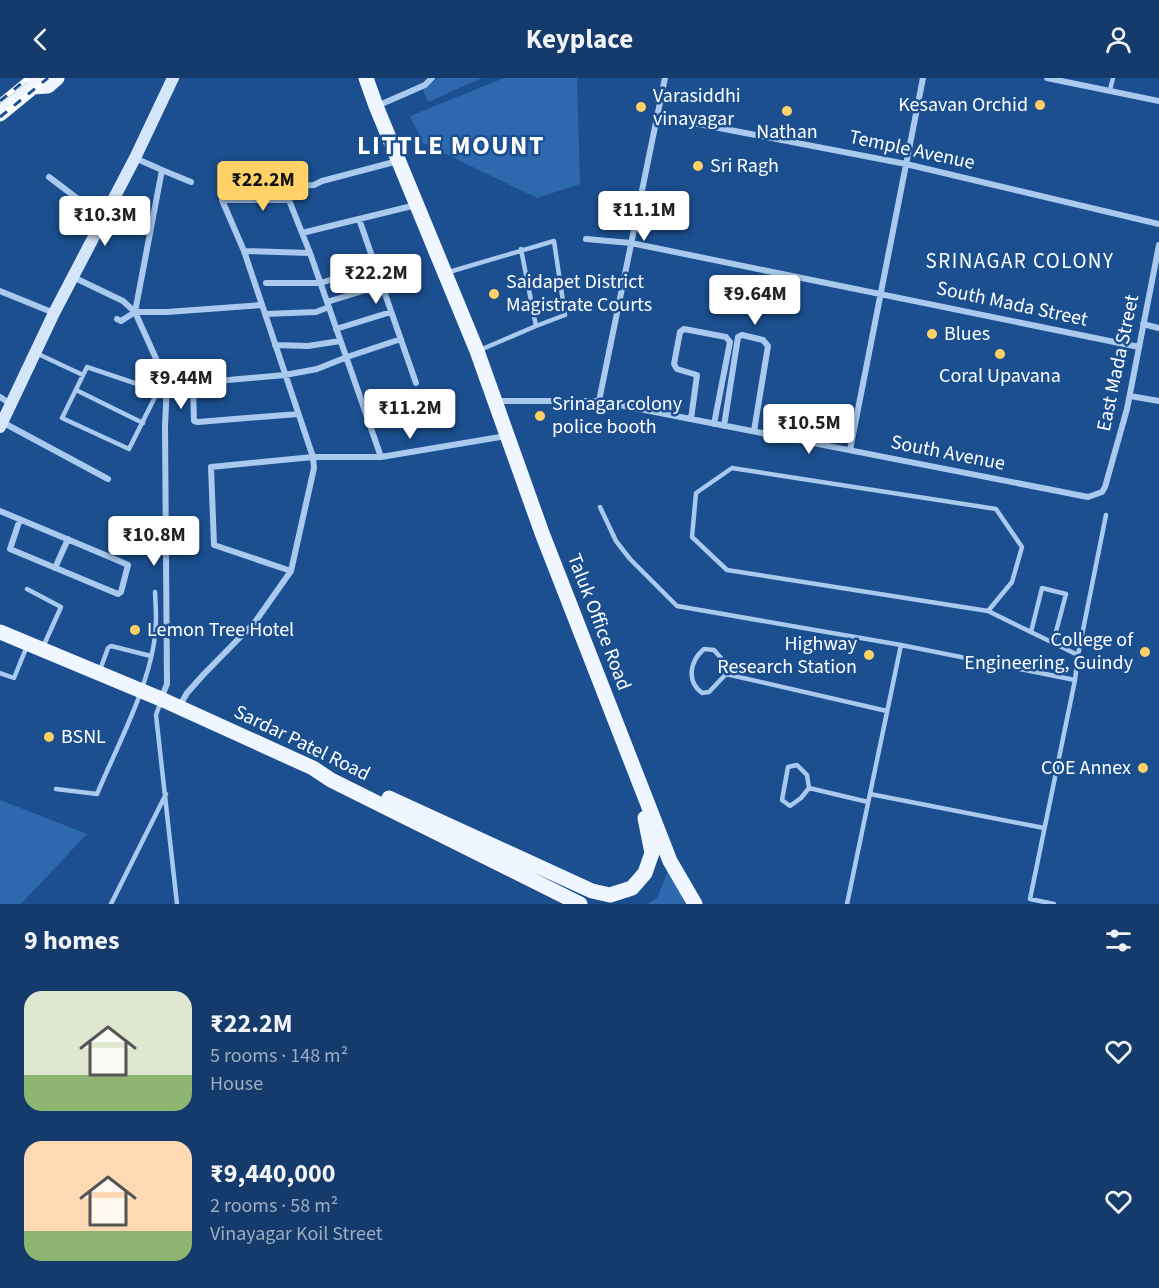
<!DOCTYPE html>
<meta charset="utf-8">
<style>
body{margin:0;font-family:"Source Sans 3",sans-serif;background:#1d4271;color:#f1f3f6;height:100vh;display:flex;flex-direction:column;font-size:22px;white-space:nowrap}
*{box-sizing:border-box;margin:0}
p{font-size:20px;color:#9dadc1}
.icon{flex:none;width:33px;height:33px;fill:none;stroke:currentColor;stroke-width:2;stroke-linecap:round;stroke-linejoin:round}
.map{position:relative;height:826px;overflow:hidden}
.side{display:flex;flex-direction:column;background:#143b6b;flex:1}
.side>*{flex:none}
.price{position:absolute;translate:-50% -51px;padding:0 14px;border-radius:6px;background:#fff;color:#222;font-size:20px;line-height:39px;filter:drop-shadow(0 2px 3px #0008)}
.price::after{content:'';position:absolute;left:50%;top:36px;width:18px;height:14px;margin-left:-9px;background:inherit;clip-path:polygon(0 0,100% 0,50% 100%)}
.price.on{background:#ffd166;color:#111}
ul{padding:0;list-style:none}
li{display:flex;align-items:center;gap:18px;height:150px;padding:0 24px}
li span{display:grid;place-items:center;flex:none;width:168px;height:120px;border-radius:18px;color:#555}
li>.icon{margin-inline-start:auto}
span .icon{width:72px;height:72px;fill:#fffc;stroke-width:1}
li b{font-size:26px}
h2{display:flex;justify-content:space-between;align-items:center;height:72px;padding:0 24px;font-size:26px}
header{display:flex;justify-content:space-between;align-items:center;height:78px;padding:0 24px;background:#143b6b;font-size:27px;font-weight:700}
.map>svg:first-child{display:block}
.green{fill:#2e69ad}
.lines{fill:none;stroke-linecap:round;stroke-linejoin:round}
.lane{stroke:#a9c9ee;stroke-width:4.5}
.street{stroke:#a9c9ee;stroke-width:6}
.secondary{stroke:#d6e6fa;stroke-width:12}
.primary{stroke:#f0f6ff;stroke-width:15}
.rail-casing{stroke:#fff;stroke-width:5}
.rail{stroke:#1b4f8f;stroke-width:3;stroke-dasharray:9;stroke-linecap:butt}
.poi-dot{fill:#ffd166;stroke:#1b4f8f;stroke-width:2}
.labels{text-anchor:middle;dominant-baseline:central;stroke-width:5;stroke-linejoin:round;paint-order:stroke}
.poi-label{font-size:20px;fill:#fff;stroke:#1b4f8f;text-anchor:start}
.street-label{font-size:20px;fill:#fff;stroke:#1b4f8f}
.neighbourhood-label{font-size:21px;letter-spacing:1.5px;fill:#fff;stroke:#1b4f8f}
.district-label{font-size:26px;font-weight:bold;letter-spacing:1.5px;fill:#fff;stroke:#1b4f8f}
</style>
<header><svg class="icon" aria-label="back" viewBox="0 0 24 24"><path d="M15 5l-7 7 7 7"/></svg>Keyplace<svg class="icon" aria-label="person" viewBox="0 0 24 24"><circle cx="12" cy="8" r="4"/><path d="M4 21q1-7 8-7t8 7"/></svg></header>
<div class="map">
<svg width="1159" height="826" viewBox="0 0 1159 826">
<rect width="100%" height="100%" fill="#1b4f8f"/>
<path class="green" d="M438,0H482L428,24L423,12Z
M504,0H577L580,106L537,120L423,65L410,38Z
M0,722L87,756L21,826H0Z
M668,792L673,794L685,826H647L657,820Z"/>
<g class="lines">
<path class="lane" d="M1110,12L1113,0
M449,194L554,163L565,237L536,248
M480,272L536,248L521,171
M36,275L83,297
M87,289L158,313L129,371L62,340Z
M76,312L143,345
M600,429L616,463L630,481L677,528L901,567
M27,511L61,529L43,569
M988,533L1012,504L1022,469L996,431L732,390L696,415L692,459L727,492L988,533L1078,577L1075,602
M1031,554L1042,510L1066,516L1053,565
M704,571L714,572L721,580L726,596L709,614L702,615C686,603 690,583 704,571Z
M1078,577L1106,437
M100,592L108,570L111,568L151,578
M0,595L14,600L27,568
M726,596L887,633
M161,623L156,637L177,826
M797,687L807,697L809,710L801,720L790,728L782,722L788,689Z
M809,710L868,724
M56,711L97,716C116,671 147,612 154,565C157,548 156,532 155,514
M870,716L1044,750
M111,826L166,716
M847,826L901,567L1075,602L1030,821L1054,826"/>
<path class="street" d="M1047,0L1159,23
M377,28L425,7L432,0
M657,38L906,86L1159,146
M135,80L162,92L135,234L167,305L165,348L167,606L161,621
M162,92L191,104
M49,99L103,140
M289,108L314,107L322,103L398,83
M359,141L416,305
M302,155L416,127
M586,161L631,165L1139,269
M244,173L310,175
M73,199L123,223L135,234
M266,205H321L375,187
M0,213L54,235
M327,224L382,207
M265,236L316,234L329,229
M117,241L121,243L135,234H167L262,227
M1143,246L1159,250
M336,251L391,234
M275,267L308,268L340,263
M1130,318L1159,323
M0,319L12,327
M497,323H599L1088,419L1102,414L1105,409L1127,331L1159,167
M599,323L665,0
M298,336L198,344L194,343L193,309L195,305L285,297L317,291L347,279L401,261
M691,341L697,297L677,291L674,286L680,254L684,251L726,259L730,264L714,346
M2,344L108,401
M724,348L738,259L742,257L763,262L768,268L754,353
M850,372L923,0
M0,433L117,482L128,487L121,514L118,516L10,471L20,441
M55,490L68,461
M291,493L214,467L211,389L313,379H381L506,358
M179,629L187,615L204,596L255,544L291,493L314,390L313,379L244,173L222,122H289L310,175L381,379"/>
<path class="secondary" d="M0,349L54,235L135,80L173,0"/>
<path class="primary" d="M366,0L376,28L477,273L542,455L670,783L695,826
M33,9L48,8L57,0
M0,36L33,9L37,0
M0,554L161,621L313,690L331,702L580,826
M389,720L592,813L610,817L632,810L645,795L652,775L645,740"/>
<g class="rail-casing">
<path id="rail" d="M0,23L28,0
M0,39L48,0"/>
</g>
<use href="#rail" class="rail"/>
</g>
<g class="poi-dot">
<circle cx="1040" cy="27" r="6"/>
<circle cx="641" cy="29" r="6"/>
<circle cx="787" cy="33" r="6"/>
<circle cx="698" cy="88" r="6"/>
<circle cx="494" cy="216" r="6"/>
<circle cx="932" cy="256" r="6"/>
<circle cx="1000" cy="276" r="6"/>
<circle cx="540" cy="338" r="6"/>
<circle cx="135" cy="552" r="6"/>
<circle cx="1145" cy="574" r="6"/>
<circle cx="869" cy="577" r="6"/>
<circle cx="49" cy="659" r="6"/>
<circle cx="1143" cy="690" r="6"/>
</g>
<g class="labels">
<g class="poi-label">
<text x="653" y="18">Varasiddhi<tspan x="653" dy="23">vinayagar</tspan></text>
<text x="1028" y="27" text-anchor="end">Kesavan Orchid</text>
<text x="787" y="54" text-anchor="middle">Nathan</text>
<text x="710" y="88">Sri Ragh</text>
<text x="506" y="204">Saidapet District<tspan x="506" dy="23">Magistrate Courts</tspan></text>
<text x="944" y="256">Blues</text>
<text x="1000" y="298" text-anchor="middle">Coral Upavana</text>
<text x="552" y="326">Srinagar colony<tspan x="552" dy="23">police booth</tspan></text>
<text x="147" y="552">Lemon Tree Hotel</text>
<text x="1133" y="562" text-anchor="end">College of<tspan x="1133" dy="23">Engineering, Guindy</tspan></text>
<text x="857" y="566" text-anchor="end">Highway<tspan x="857" dy="23">Research Station</tspan></text>
<text x="61" y="659">BSNL</text>
<text x="1131" y="690" text-anchor="end">COE Annex</text>
</g>
<g class="street-label">
<text transform="translate(912 72) rotate(12)">Temple Avenue</text>
<text transform="translate(1012 226) rotate(12)">South Mada Street</text>
<text transform="translate(1118 285) rotate(-78)">East Mada Street</text>
<text transform="translate(948 375) rotate(11)">South Avenue</text>
<text transform="translate(599 544) rotate(69)">Taluk Office Road</text>
<text transform="translate(302 665) rotate(26)">Sardar Patel Road</text>
</g>
<g class="neighbourhood-label">
<text x="1020" y="183">SRINAGAR COLONY</text>
</g>
<g class="district-label">
<text x="451" y="67">LITTLE MOUNT</text>
</g>
</g>
</svg>
<b class="price on" style="left:263px;top:134px">₹22.2M</b>
<b class="price" style="left:644px;top:164px">₹11.1M</b>
<b class="price" style="left:105px;top:169px">₹10.3M</b>
<b class="price" style="left:376px;top:227px">₹22.2M</b>
<b class="price" style="left:755px;top:248px">₹9.64M</b>
<b class="price" style="left:181px;top:332px">₹9.44M</b>
<b class="price" style="left:410px;top:362px">₹11.2M</b>
<b class="price" style="left:809px;top:377px">₹10.5M</b>
<b class="price" style="left:154px;top:489px">₹10.8M</b>
</div>
<section class="side">
<h2>9 homes<svg class="icon" aria-label="filters" viewBox="0 0 24 24"><path d="M4 7h16M4 17h16"/><circle cx="9" cy="7" r="2"/><circle cx="15" cy="17" r="2"/></svg></h2>
<ul>
<li><span style="background:linear-gradient(#dfe7d0 70%,#8fb573 0)"><svg class="icon" aria-label="home" viewBox="0 0 24 24"><path d="M3 11l9-7 9 7M6 9v11h12V9"/></svg></span><div><b>₹22.2M</b><p>5 rooms · 148 m²</p><p>House</p></div><svg class="icon" aria-label="heart" viewBox="0 0 24 24"><path d="M12 20l-8-8c-3-5 5-10 8-4 3-6 11-1 8 4z"/></svg></li>
<li><span style="background:linear-gradient(#ffd9b3 75%,#8fb573 0)"><svg class="icon" aria-label="home" viewBox="0 0 24 24"><path d="M3 11l9-7 9 7M6 9v11h12V9"/></svg></span><div><b>₹9,440,000</b><p>2 rooms · 58 m²</p><p>Vinayagar Koil Street</p></div><svg class="icon" aria-label="heart" viewBox="0 0 24 24"><path d="M12 20l-8-8c-3-5 5-10 8-4 3-6 11-1 8 4z"/></svg></li>
</ul>
</section>
